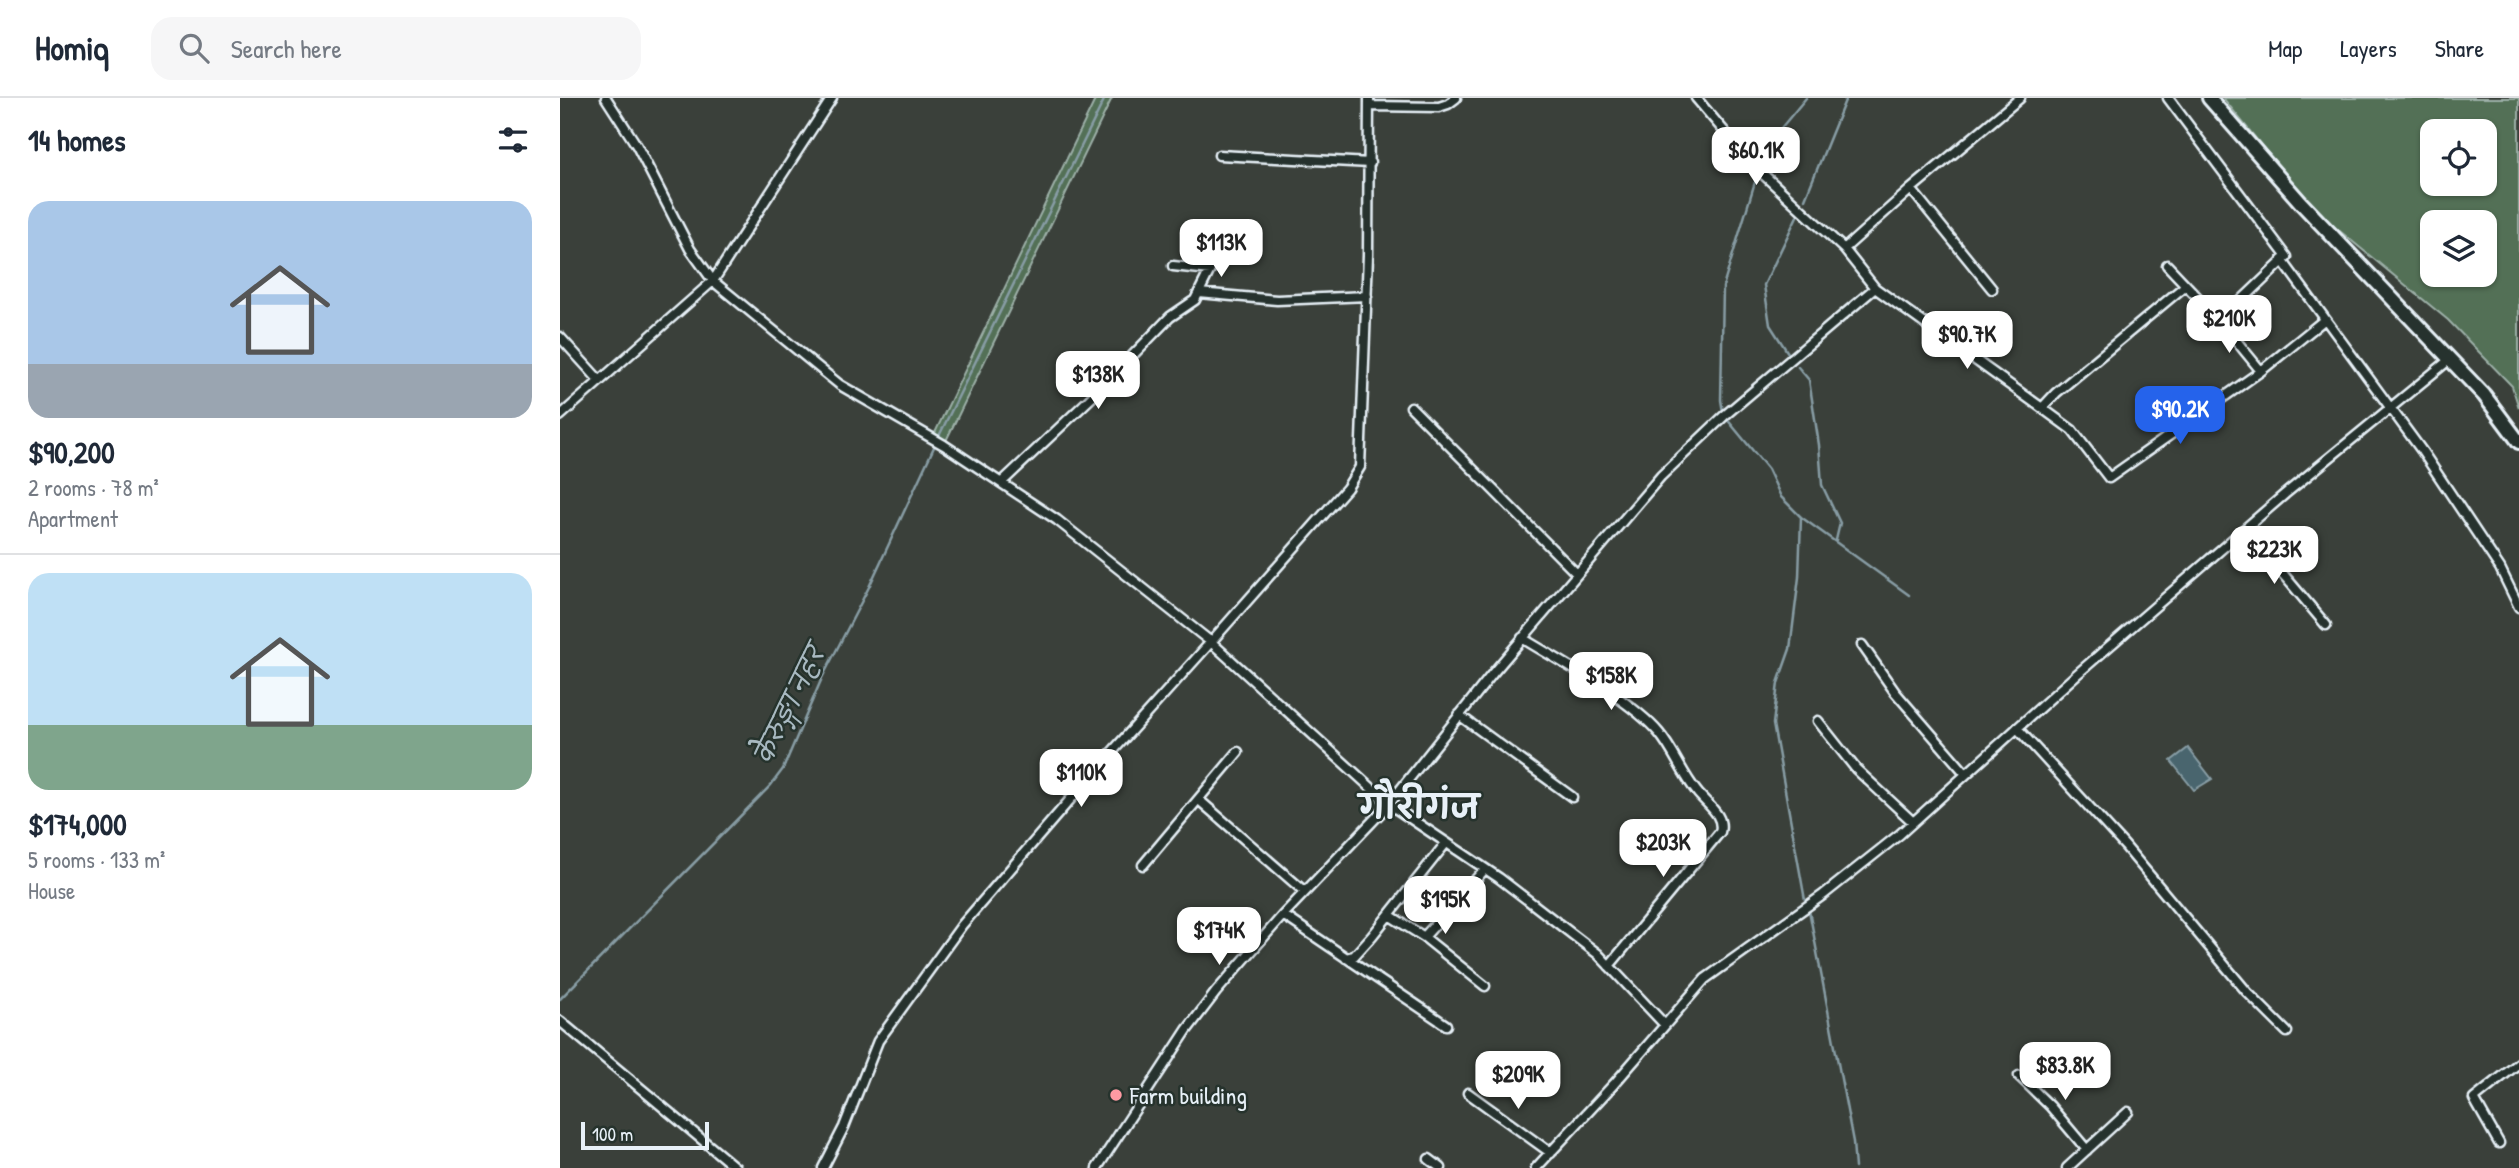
<!DOCTYPE html>
<meta charset="utf-8">
<style>
body{margin:0;font-family:"Patrick Hand","Playpen Sans Deva",sans-serif;background:#f6f6f7;color:#1f2937;height:100vh;display:flex;flex-direction:column;font-size:26px;white-space:nowrap}
*{box-sizing:border-box;margin:0}
p{font-size:23px;color:#747a83}
.icon{flex:none;width:38px;height:38px;fill:none;stroke:currentColor;stroke-width:2;stroke-linecap:round;stroke-linejoin:round}
.map{position:relative;flex:1;overflow:hidden}
.drawer{display:flex;flex-direction:column;background:#fff;width:560px}
.drawer>*{flex:none}
.tools{position:absolute;left:1860px;top:21px;display:grid;gap:14px}
.tools a{display:grid;place-items:center;width:77px;height:77px;border-radius:14px;background:#fff;box-shadow:0 2px 5px #0004;font-size:35px}
.scale{position:absolute;left:21px;bottom:18px;width:128px;box-sizing:border-box;padding-left:7px;border:4px solid #e8f1f8;border-top:0;font-size:19px;line-height:24px;white-space:nowrap;color:#e8f1f8;-webkit-text-stroke:5px #26332d;paint-order:stroke}
.price{position:absolute;translate:-50% -60px;padding:0 16px;border-radius:14px;background:#fff;color:#222;font-size:23px;line-height:46px;filter:drop-shadow(0 2px 4px #0008)}
.price::after{content:'';position:absolute;left:50%;top:42px;width:21px;height:16px;margin-left:-10px;background:inherit;clip-path:polygon(0 0,100% 0,50% 100%)}
.price.on{background:#2563eb;color:#fff}
ul{padding:0;list-style:none}
li{display:grid;align-content:center;gap:14px;height:371px;padding:0 28px}
li+li{border-top:2px solid #e0e1e3}
li span{display:grid;place-items:center;height:217px;border-radius:21px;color:#555}
li>.icon{margin-inline-start:auto}
span .icon{width:126px;height:126px;fill:#fffc;stroke-width:1}
li b{font-size:30px}
h2{display:flex;justify-content:space-between;align-items:center;height:84px;padding:0 28px;font-size:30px}
header{display:flex;align-items:center;gap:42px;box-sizing:border-box;height:98px;padding:0 35px;background:#fff;border-bottom:2px solid #e0e1e3}
header strong{font-size:33px}
nav{display:flex;gap:38px;margin-inline-start:auto;font-size:24px}
.search{width:490px;height:63px;background:#f6f6f7;display:flex;align-items:center;gap:18px;box-sizing:border-box;padding:0 24px;border-radius:21px;color:#747a83;font-size:26px}
main{display:flex;flex:1;min-height:0}
.map>svg:first-child{display:block}
.green{fill:#526f57;stroke:#9db0a8;stroke-width:2;fill-rule:evenodd}
.water{fill:#48656e;stroke:#889da5;stroke-width:2}
.lines{fill:none;stroke-linecap:round;stroke-linejoin:round}
.stream{stroke:#889da5;stroke-width:2.5}
.minor-casing{stroke:#e8f1f8;stroke-width:13}
.secondary-casing{stroke:#e8f1f8;stroke-width:18}
.minor{stroke:#26332d;stroke-width:8}
.secondary{stroke:#26332d;stroke-width:12}
.poi-dot{fill:#ff9aa2;stroke:#26332d;stroke-width:2.5}
.labels{text-anchor:middle;dominant-baseline:central;stroke-width:5;stroke-linejoin:round;paint-order:stroke}
.poi-label{font-size:24px;fill:#e8f1f8;stroke:#26332d;text-anchor:start}
.water-label{font-size:26px;font-style:italic;fill:#a8b9c1;stroke:#26332d}
.district-label{font-size:32px;font-weight:bold;fill:#e8f1f8;stroke:#26332d}
</style>
<header>
<strong>Homiq</strong>
<div class="search"><svg class="icon" aria-label="search" viewBox="0 0 24 24"><circle cx="10" cy="10" r="6"/><path d="M15 15l6 6"/></svg>Search here</div>
<nav><a>Map</a><a>Layers</a><a>Share</a></nav>
</header>
<main>
<section class="drawer">
<h2>14 homes<svg class="icon" aria-label="filters" viewBox="0 0 24 24"><path d="M4 7h16M4 17h16"/><circle cx="9" cy="7" r="2"/><circle cx="15" cy="17" r="2"/></svg></h2>
<ul>
<li><span style="background:linear-gradient(#a9c7e8 75%,#9aa5b1 0)"><svg class="icon" aria-label="home" viewBox="0 0 24 24"><path d="M3 11l9-7 9 7M6 9v11h12V9"/></svg></span><div><b>$90,200</b><p>2 rooms · 78 m²</p><p>Apartment</p></div></li>
<li><span style="background:linear-gradient(#bfe0f5 70%,#7fa58c 0)"><svg class="icon" aria-label="home" viewBox="0 0 24 24"><path d="M3 11l9-7 9 7M6 9v11h12V9"/></svg></span><div><b>$174,000</b><p>5 rooms · 133 m²</p><p>House</p></div></li>
</ul>
</section>
<div class="map">
<svg width="1959" height="1070" viewBox="0 0 1959 1070">
<rect width="100%" height="100%" fill="#3a403a"/>
<filter id="ink" filterUnits="userSpaceOnUse"><feTurbulence type="fractalNoise" baseFrequency=".0143" numOctaves="2"/><feDisplacementMap in="SourceGraphic" scale="14" xChannelSelector="R" yChannelSelector="G"/><feConvolveMatrix kernelMatrix="1 2 1 2 8 2 1 2 1" color-interpolation-filters="sRGB"/></filter>
<g filter="url(#ink)">
<path class="green" d="M536,0H552L384,347L372,341Z
M1663,0H1959V310L1952,288L1888,222L1753,111ZM1872,33H1925V86H1872ZM1872,124H1925V177H1872Z"/>
<path class="water" d="M1628,650L1652,681L1634,692L1611,663Z"/>
<g class="lines">
<path class="stream" d="M1204,60L1221,30L1246,0
M1245,101L1286,0
M1230,258L1210,227L1204,187L1239,114
M1238,269L1249,282L1259,347L1262,387L1280,425L1276,442
M1163,314L1161,302L1163,189L1198,74
M1166,320L1208,371L1221,399L1241,419L1349,497
M379,338L545,0
M1241,419L1239,479L1230,551L1218,585L1213,626L1245,802
M1249,812L1293,1044L1295,1070
M0,901L211,687L223,671L262,580L309,489L374,349"/>
<g class="minor-casing">
<path id="minor" d="M46,0L77,48L130,151L153,183L280,287L384,347L497,422L651,544L829,706L939,780L1038,856L1105,927
M1136,0L1192,66L1284,151
M810,8L879,9L888,6L896,0
M659,57L810,65
M1351,91L1432,191
M1722,162L1862,353L1940,470L1959,509
M1607,167L1660,223L1727,159L1608,0
M1315,190L1482,310L1496,295L1626,187
M639,195L717,202L807,198
M1660,223L1701,273
M0,239L40,283
M851,309L1017,476
M1482,310L1512,332L1549,380L1701,273L1764,222
M0,318L153,183L272,0
M442,384L532,299L610,219L635,202L650,172L613,168
M1685,431L1766,527
M962,540C1001,564 1070,601 1099,635C1114,653 1122,676 1137,694C1146,706 1165,717 1160,734L1049,868
M1302,547L1335,594L1406,676
M899,617L1012,699
M1258,623L1296,671L1353,724
M1457,630L1565,748L1687,894L1727,934
M639,702L745,794
M583,767L678,654
M723,817L886,927
M829,817L864,839L925,771
M864,839L925,888
M786,860L794,858L812,838L886,745
M0,923L176,1070
M1459,978L1490,1008L1527,1052
M908,995L991,1055
M1939,1045L1914,1001L1959,965
M869,1061L881,1070
M263,1070L284,1029L318,943L402,827L534,674L651,544L787,390L800,369L808,157L809,0
M537,1070L627,932L656,894L723,817L829,706L933,575L1101,378L1164,318L1315,190L1284,151L1351,91L1460,0
M976,1070L1054,986L1145,881L1263,797L1340,736L1516,577L1725,396L1889,262
M1507,1070L1568,1014"/>
</g>
<g class="secondary-casing">
<path id="secondary" d="M1649,0L1742,106L1924,297L1959,344"/>
</g>
<use href="#minor" class="minor"/>
<use href="#secondary" class="secondary"/>
</g>
</g>
<circle class="poi-dot" cx="556" cy="997" r="7"/>
<g class="labels">
<g class="poi-label">
<text x="570" y="997">Farm building</text>
</g>
<g class="water-label">
<text transform="translate(229 607) rotate(-64)">केेरुङ्गा नहर</text>
</g>
<g class="district-label">
<text x="859" y="708">गौरीगंज</text>
</g>
</g>
</svg>
<div class="tools">
<a><svg class="icon" aria-label="locate" viewBox="0 0 24 24"><circle cx="12" cy="12" r="6"/><path d="M12 2v4M12 18v4M2 12h4M18 12h4"/></svg></a>
<a><svg class="icon" aria-label="layers" viewBox="0 0 24 24"><path d="M12 4l9 5-9 5-9-5zM3 14l9 5 9-5"/></svg></a>
</div>
<div class="scale">100 m</div>
<b class="price" style="left:1196px;top:89px">$60.1K</b>
<b class="price" style="left:661px;top:181px">$113K</b>
<b class="price" style="left:1669px;top:257px">$210K</b>
<b class="price" style="left:1407px;top:273px">$90.7K</b>
<b class="price" style="left:538px;top:313px">$138K</b>
<b class="price on" style="left:1620px;top:348px">$90.2K</b>
<b class="price" style="left:1714px;top:488px">$223K</b>
<b class="price" style="left:1051px;top:614px">$158K</b>
<b class="price" style="left:521px;top:711px">$110K</b>
<b class="price" style="left:1103px;top:781px">$203K</b>
<b class="price" style="left:885px;top:838px">$195K</b>
<b class="price" style="left:659px;top:869px">$174K</b>
<b class="price" style="left:1505px;top:1004px">$83.8K</b>
<b class="price" style="left:958px;top:1013px">$209K</b>
</div>
</main>
